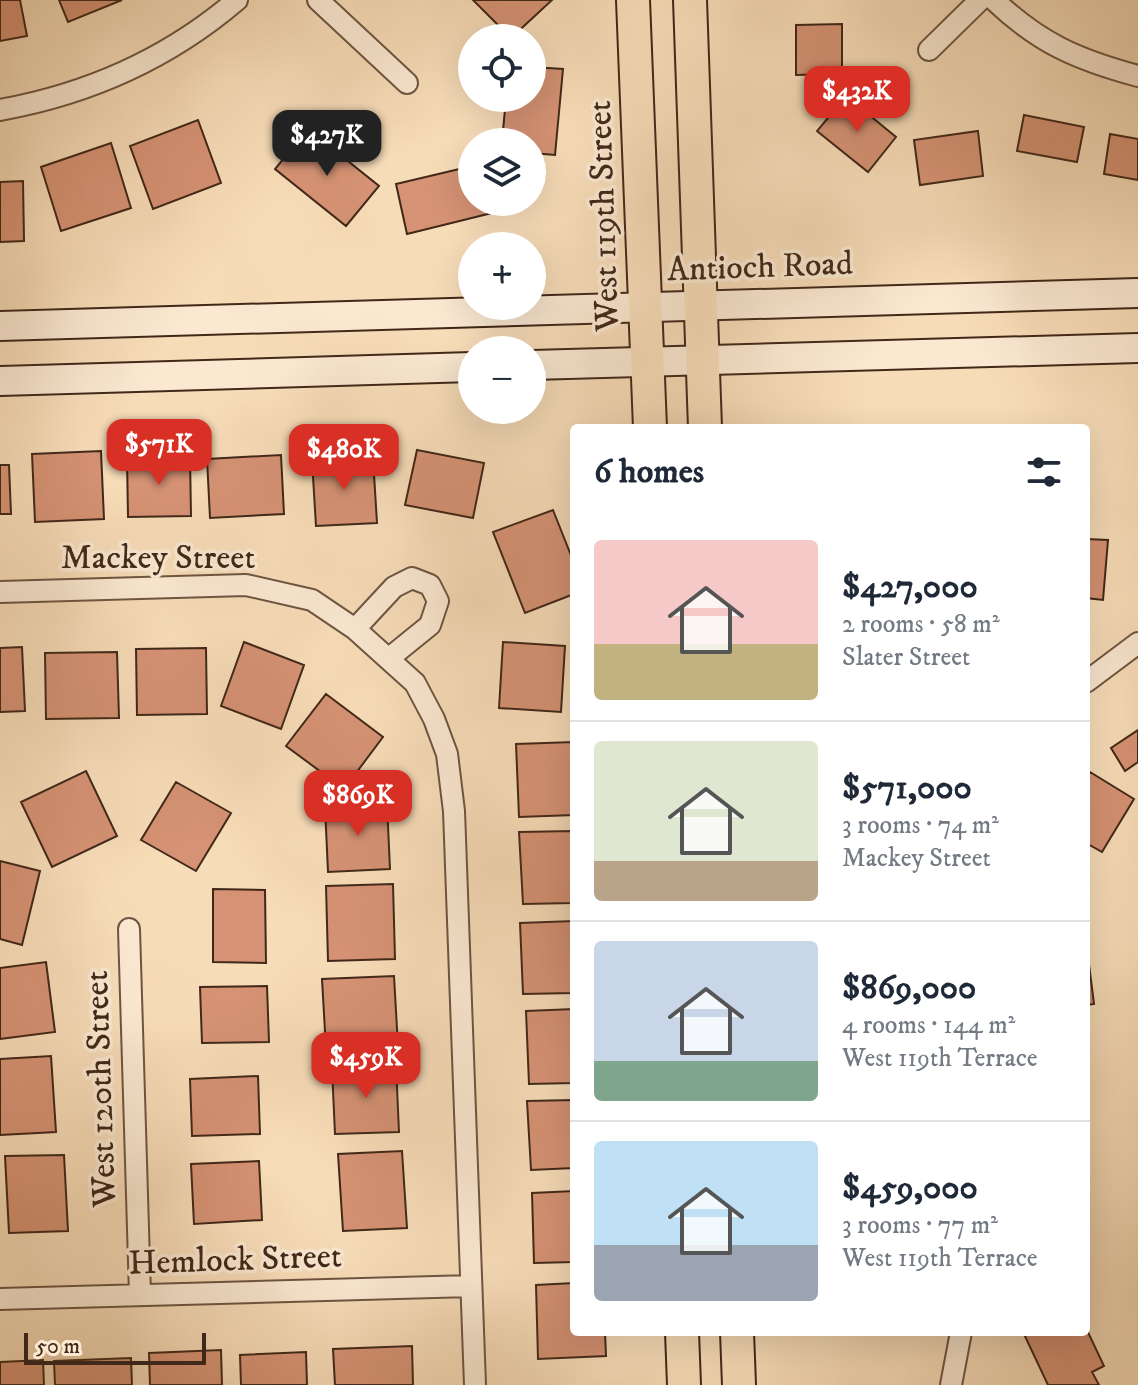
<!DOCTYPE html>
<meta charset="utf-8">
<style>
body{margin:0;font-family:"IM FELL DW Pica",serif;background:#f6f6f7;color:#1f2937;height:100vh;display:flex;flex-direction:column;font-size:30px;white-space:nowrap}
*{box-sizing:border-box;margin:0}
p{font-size:26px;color:#747a83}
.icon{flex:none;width:44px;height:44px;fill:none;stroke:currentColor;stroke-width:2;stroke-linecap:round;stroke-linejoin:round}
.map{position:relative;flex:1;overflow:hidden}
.drawer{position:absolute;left:570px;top:424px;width:520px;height:912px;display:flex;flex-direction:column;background:#fff;border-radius:8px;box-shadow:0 8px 32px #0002}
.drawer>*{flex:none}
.tools{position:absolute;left:458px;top:24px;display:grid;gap:16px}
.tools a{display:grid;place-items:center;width:88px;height:88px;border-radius:50%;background:#fff;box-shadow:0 8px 32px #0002;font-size:40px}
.scale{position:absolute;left:24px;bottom:20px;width:182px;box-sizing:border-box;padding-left:8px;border:4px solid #412819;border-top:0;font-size:22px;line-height:28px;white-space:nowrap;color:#412819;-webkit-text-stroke:6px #fae8d1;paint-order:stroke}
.price{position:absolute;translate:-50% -68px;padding:0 18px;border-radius:16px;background:#d93025;color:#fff;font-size:26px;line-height:52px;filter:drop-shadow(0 2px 4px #0008)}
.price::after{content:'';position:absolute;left:50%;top:48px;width:24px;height:18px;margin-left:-12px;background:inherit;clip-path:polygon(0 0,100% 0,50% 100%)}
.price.current{background:#222;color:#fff}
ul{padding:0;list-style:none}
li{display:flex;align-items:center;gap:24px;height:200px;padding:0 24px}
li+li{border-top:2px solid #e0e1e3}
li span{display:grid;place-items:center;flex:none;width:224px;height:160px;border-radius:8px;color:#555}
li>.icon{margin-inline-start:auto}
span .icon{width:96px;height:96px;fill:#fffc;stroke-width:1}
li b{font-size:34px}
h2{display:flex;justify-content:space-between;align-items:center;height:96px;padding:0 24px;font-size:34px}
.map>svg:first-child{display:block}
.building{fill:#d59274;stroke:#412819;stroke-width:2}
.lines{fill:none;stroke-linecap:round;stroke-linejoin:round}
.street-casing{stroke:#6e5541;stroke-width:24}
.secondary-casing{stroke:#412819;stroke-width:32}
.primary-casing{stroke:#412819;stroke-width:36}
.street{stroke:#fae8d1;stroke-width:20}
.secondary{stroke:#fae8d1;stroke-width:28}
.primary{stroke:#f7dcb8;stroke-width:32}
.labels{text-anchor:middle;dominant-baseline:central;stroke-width:7;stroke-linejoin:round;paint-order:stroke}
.street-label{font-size:34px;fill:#412819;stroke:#fae8d1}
</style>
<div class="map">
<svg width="1138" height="1385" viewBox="0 0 1138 1385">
<rect width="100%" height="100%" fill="#f7dcb8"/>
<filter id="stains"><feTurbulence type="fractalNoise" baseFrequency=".0025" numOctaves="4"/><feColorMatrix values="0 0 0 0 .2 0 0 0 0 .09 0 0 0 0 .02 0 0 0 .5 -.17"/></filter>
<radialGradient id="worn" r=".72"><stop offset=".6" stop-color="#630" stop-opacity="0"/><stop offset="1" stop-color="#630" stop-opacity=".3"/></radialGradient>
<path class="building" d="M0,0H20L27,36L0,41Z
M59,0H122L68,22Z
M473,0H552L511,38Z
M842,24V74L796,75V25Z
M532,67L563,69L555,155L532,153V142H502L506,98H532Z
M846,96L896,137L868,172L817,131Z
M1024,115L1084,127L1077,162L1017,151Z
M198,120L221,183L153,209L130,146Z
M308,129L379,186L346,226L275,169Z
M978,131L983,176L920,185L914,140Z
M1110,134L1138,139V180L1104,174Z
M111,143L131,208L61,231L41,167Z
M472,166V202H494L496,212L407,234L396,184Z
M23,181L24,241L0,242V182Z
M417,450L484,463L473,518L405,505Z
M101,451L104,519L35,522L32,454Z
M281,455L284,514L210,518L207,459Z
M190,457L191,516L128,517L127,458Z
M373,458L377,523L316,526L312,460Z
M0,465H9L11,514H0Z
M553,510L574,563V594L525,613L493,532Z
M1086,539L1108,540L1103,600L1086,598Z
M244,642L304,665L281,729L221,706Z
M503,642L565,646L561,712L499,708Z
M22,647L25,711L0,712V648Z
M206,648L207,714L137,715L136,649Z
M117,652L119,718L46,719L45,653Z
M326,694L383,737L344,789L286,746Z
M1138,730V762L1125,771L1111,748Z
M574,742V815L519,817L516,744Z
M86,771L117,836L52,867L21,802Z
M1090,772L1134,799L1102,852L1086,843V780Z
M176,782L231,813L196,871L141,840Z
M387,804L390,869L328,872L325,807Z
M574,831V903L523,904L519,832Z
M0,861L40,871L22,945L0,939Z
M393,884L395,959L328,961L326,886Z
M213,889L265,890L266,963L213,962Z
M574,921V993L523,994L520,923Z
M1086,941L1094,1004L1086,1005Z
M46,962L55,1032L0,1039V968Z
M394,976L398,1046L326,1049L322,979Z
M267,986L269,1042L202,1043L200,987Z
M574,1009V1083L529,1084L526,1011Z
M51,1056L56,1132L0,1135V1059Z
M396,1065L399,1132L335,1134L332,1068Z
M258,1076L260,1134L192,1136L190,1079Z
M574,1100V1168L531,1170L527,1101Z
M402,1151L407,1228L343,1231L338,1154Z
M64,1155L68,1231L9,1233L5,1156Z
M259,1161L262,1220L194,1224L191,1164Z
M574,1191V1262L534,1263L532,1193Z
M574,1283V1332H605L606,1356L538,1359L536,1285Z
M1086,1328L1104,1366L1092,1372L1099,1385H1048L1023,1332H1086Z
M412,1346L413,1385H335L333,1349Z
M221,1350L222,1385H150L149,1353Z
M306,1352L307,1385H241L240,1355Z
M131,1358L132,1385H55L54,1361Z
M43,1360L44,1385H0V1362Z"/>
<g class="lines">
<g class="street-casing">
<path id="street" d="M318,0L407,83
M994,0C1039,43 1078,60 1138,76
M929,50L980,0
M0,110C89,94 168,59 237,0
M0,592L246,585L312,600L355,629L415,683L434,719L447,754L454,811L475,1385
M355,629L394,587L412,578L430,585L438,601L430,625L388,659
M1086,682L1138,643
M129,929L140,1295
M0,1299L471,1286
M951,1385L961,1332"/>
</g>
<g class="secondary-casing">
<path id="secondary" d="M0,326L1138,293
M532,365L1138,348
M0,381L472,367"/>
</g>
<g class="primary-casing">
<path id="primary" d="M633,0L650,428
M690,0L705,428
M682,1332L684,1385
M737,1332L739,1385"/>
</g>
<use href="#street" class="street"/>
<use href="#secondary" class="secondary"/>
<use href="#primary" class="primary"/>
</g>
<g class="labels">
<g class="street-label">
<text transform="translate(604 216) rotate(-92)">West 119th Street</text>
<text transform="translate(760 267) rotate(-2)">Antioch Road</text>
<text x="158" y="558">Mackey Street</text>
<text transform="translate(101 1089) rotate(-92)">West 120th Street</text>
<text transform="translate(235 1260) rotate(-2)">Hemlock Street</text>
</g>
</g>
<rect width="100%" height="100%" filter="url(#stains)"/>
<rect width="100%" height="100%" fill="url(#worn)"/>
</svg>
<div class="tools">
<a><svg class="icon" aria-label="locate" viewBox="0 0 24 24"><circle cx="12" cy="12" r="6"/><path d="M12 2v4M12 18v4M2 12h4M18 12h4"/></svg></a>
<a><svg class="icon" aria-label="layers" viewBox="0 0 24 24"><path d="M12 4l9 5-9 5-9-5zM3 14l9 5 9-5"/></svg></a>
<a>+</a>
<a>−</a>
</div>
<div class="scale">50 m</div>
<b class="price" style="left:857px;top:134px">$432K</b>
<b class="price current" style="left:327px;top:178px">$427K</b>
<b class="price" style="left:159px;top:487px">$571K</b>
<b class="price" style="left:344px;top:492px">$480K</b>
<b class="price" style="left:358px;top:838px">$869K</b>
<b class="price" style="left:366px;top:1100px">$459K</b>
<section class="drawer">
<h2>6 homes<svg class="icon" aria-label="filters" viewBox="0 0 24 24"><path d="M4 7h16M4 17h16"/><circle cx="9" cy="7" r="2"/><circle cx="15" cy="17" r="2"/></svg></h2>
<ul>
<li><span style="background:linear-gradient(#f6c9c9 65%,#c2b280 0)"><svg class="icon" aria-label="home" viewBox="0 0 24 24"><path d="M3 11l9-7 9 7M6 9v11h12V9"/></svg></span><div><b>$427,000</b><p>2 rooms · 58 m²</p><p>Slater Street</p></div></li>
<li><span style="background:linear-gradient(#dfe7d0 75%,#b9a48a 0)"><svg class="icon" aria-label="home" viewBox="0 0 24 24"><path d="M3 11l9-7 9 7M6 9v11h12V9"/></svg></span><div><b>$571,000</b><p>3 rooms · 74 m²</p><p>Mackey Street</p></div></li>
<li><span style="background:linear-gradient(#c9d6e8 75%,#7fa58c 0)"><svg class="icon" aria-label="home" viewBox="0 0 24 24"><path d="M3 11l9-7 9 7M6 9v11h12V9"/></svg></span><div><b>$869,000</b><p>4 rooms · 144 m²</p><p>West 119th Terrace</p></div></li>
<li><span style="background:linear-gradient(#bfe0f5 65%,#9aa5b1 0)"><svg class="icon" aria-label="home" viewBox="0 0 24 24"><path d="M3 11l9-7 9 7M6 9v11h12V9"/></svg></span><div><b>$459,000</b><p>3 rooms · 77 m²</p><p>West 119th Terrace</p></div></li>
</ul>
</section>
</div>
